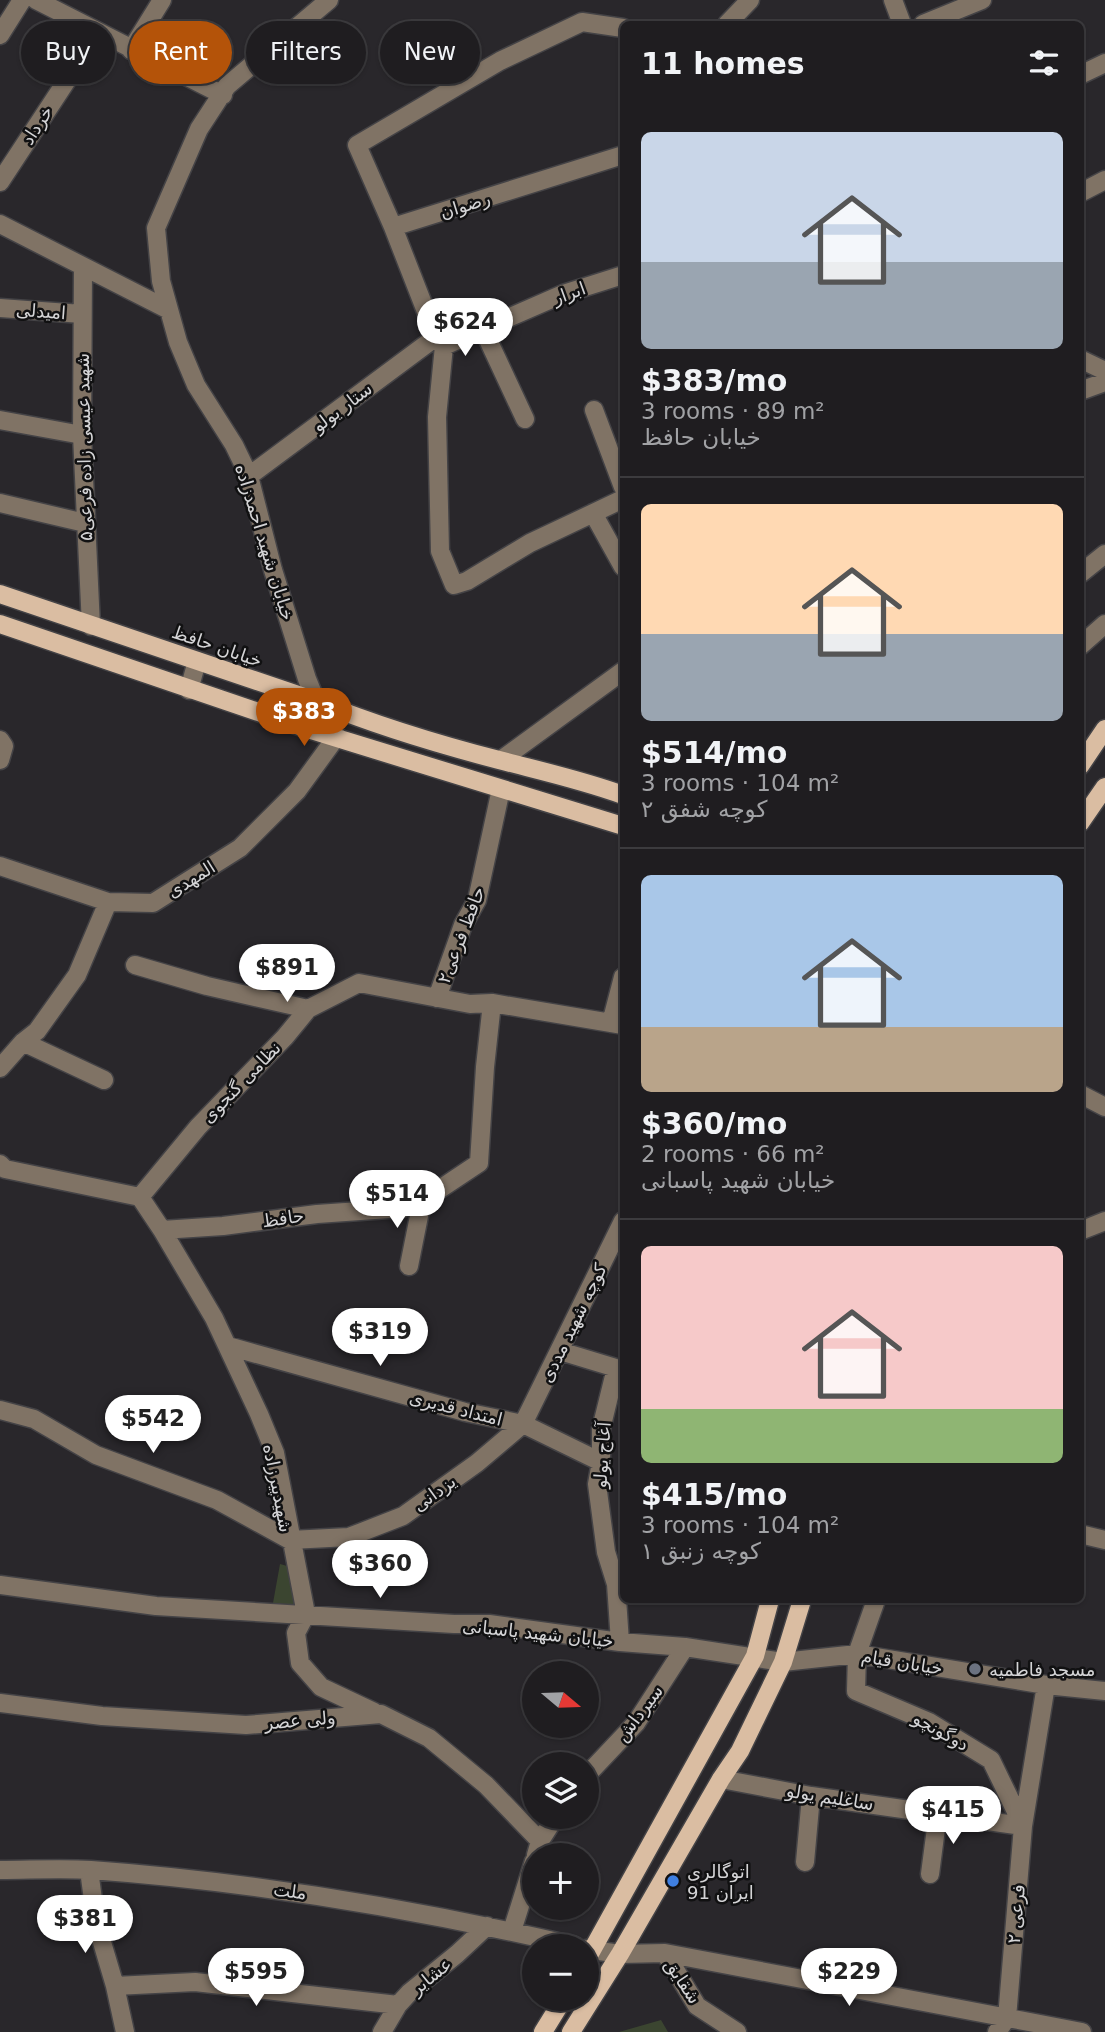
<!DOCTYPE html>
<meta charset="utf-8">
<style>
body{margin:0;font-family:"DejaVu Sans",Vazirmatn,sans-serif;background:#2c2a2d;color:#f1f3f6;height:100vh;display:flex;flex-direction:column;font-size:26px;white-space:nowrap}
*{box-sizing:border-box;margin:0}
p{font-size:23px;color:#a1a2a5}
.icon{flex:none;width:38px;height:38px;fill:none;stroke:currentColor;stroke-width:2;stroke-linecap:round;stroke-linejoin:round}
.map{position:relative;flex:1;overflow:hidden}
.details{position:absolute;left:620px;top:21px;width:464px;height:1582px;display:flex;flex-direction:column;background:#1f1d20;border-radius:10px;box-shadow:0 2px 5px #0004,0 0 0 2px #3c3b3e}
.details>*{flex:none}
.hud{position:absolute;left:21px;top:21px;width:494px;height:63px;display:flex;gap:14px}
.needle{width:46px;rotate:109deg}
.fabs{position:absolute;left:522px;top:1661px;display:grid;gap:14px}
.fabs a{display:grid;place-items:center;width:77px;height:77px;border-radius:50%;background:#1f1d20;box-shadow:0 2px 5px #0004,0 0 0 2px #3c3b3e;font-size:35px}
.price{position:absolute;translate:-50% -60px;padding:0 16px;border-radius:24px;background:#fff;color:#222;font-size:23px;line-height:46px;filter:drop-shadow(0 2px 4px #0008)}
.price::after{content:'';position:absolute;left:50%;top:42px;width:21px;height:16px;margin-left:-10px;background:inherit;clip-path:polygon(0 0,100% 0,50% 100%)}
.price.active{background:#b45309;color:#fff}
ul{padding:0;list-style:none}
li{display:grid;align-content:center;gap:14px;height:371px;padding:0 21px}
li+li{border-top:2px solid #3c3b3e}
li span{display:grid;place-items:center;height:217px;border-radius:10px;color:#555}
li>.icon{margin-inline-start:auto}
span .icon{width:126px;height:126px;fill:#fffc;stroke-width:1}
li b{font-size:30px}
h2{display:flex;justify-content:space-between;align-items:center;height:84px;padding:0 21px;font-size:30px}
.pill{padding:0 24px;border-radius:32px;background:#1f1d20;box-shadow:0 2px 5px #0004,0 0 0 2px #3c3b3e;font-size:24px;line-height:63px}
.pill.active{background:#b45309;color:#fff}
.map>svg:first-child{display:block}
.green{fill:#3b4530}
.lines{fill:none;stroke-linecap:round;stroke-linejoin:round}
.minor-casing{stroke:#444346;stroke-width:21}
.major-casing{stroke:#444346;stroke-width:21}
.minor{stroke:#807365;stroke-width:18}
.major{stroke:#dabda2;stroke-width:18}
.worship-dot{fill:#6b7280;stroke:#111112;stroke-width:2.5}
.shop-dot{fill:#3f7fe0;stroke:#111112;stroke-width:2.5}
.labels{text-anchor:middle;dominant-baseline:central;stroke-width:5;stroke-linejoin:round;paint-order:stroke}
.street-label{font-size:18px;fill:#d4d4d6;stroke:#111112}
.poi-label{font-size:18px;fill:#d4d4d6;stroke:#111112;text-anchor:start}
</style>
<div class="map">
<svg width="1105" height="2032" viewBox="0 0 1105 2032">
<rect width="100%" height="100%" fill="#29272b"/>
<path class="green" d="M280,1564L291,1567L302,1605L273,1603Z
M661,2020L668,2032H619Z"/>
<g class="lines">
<g class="minor-casing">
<path id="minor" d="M36,0L223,95
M893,0L902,24
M727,24L750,0
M923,24L982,0
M623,28L582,22L500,61L357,145L393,227L623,155
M0,35L22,0
M131,50L162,0
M1080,75L1105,63
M0,182L98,33
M1080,193L1105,180
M0,224L169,310
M393,227L436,337L444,346L563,294L623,275
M83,268L82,435L91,626
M0,308L82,314
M483,329L525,419
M444,346L437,417L440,551L454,585L467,581L530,543L623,499
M1080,359L1105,371
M1080,391L1105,382
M594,410L623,487
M0,420L82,435
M249,476L436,337
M0,503L85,523
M593,513L623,567
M1080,574L1105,554
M1080,646L1105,624
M189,690L197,661
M316,701L307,679L273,570L249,476L234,445L196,385L178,342L161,281L156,228L199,129L227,86L329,0
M0,740L4,746L0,760
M501,760L623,671
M0,866L108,902L153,903L240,848L297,791L337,736
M135,965L207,986L308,1009
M437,998L463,925L477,900L501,789
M611,1023L623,977
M23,1042L104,1080
M0,1068L23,1042L37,1031L77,975L108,902
M1080,1094L1105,1107
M0,1164L5,1169L140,1197L198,1127L285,1037L308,1009L359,983L470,1004L492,1003L623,1025
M140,1197L162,1230L223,1226L317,1214L403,1208L422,1201L479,1163L485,1067L492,1003
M162,1230L214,1318L259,1414L275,1453L306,1614L296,1633L300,1663L321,1687L374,1712
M1080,1231L1105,1221
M409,1266L422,1201
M228,1346L465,1412L523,1424L601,1462
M560,1351L616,1368L601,1429V1462L597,1484L606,1552L616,1584L620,1642
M0,1410L34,1419L96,1455L217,1500L290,1540
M1080,1534L1105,1540
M290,1540L349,1537L403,1516L477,1463L523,1424L623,1221
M0,1585L156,1606L454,1624H489L620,1642L685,1647L783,1662L857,1654L1046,1685L1105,1691
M876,1600L857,1654L856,1691L929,1722L991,1760L1023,1826
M0,1703L102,1716L246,1725L381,1714L429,1738L486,1785L540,1841L536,1855
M586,1776L636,1723L685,1647
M721,1779L811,1796L1023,1826
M540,1841L556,1816
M805,1862L811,1796
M0,1870C30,1870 61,1868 91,1870C255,1882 416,1909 575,1946
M89,1870L96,1922L115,1986L125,2032
M930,1874L938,1813
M512,1931L534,1861
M586,1949L620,1954L665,1953L1082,2032
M665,1953L697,2006L737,2032
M115,1986L195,1982L398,2005
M382,2032L398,2005L409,1993L457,1954L487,1926
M997,2032L1007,2018L1023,1826L1046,1685"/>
</g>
<g class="major-casing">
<path id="major" d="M0,594L316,701C375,725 437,744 499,760C541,771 582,780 623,795
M0,624L314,731L623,826
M1080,766L1105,729
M1080,823L1105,787
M586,1961L755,1656L770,1600
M543,2032L564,1998
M571,2032L620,1954L721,1779L740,1751L783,1662L802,1600"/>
</g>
<use href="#minor" class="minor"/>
<use href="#major" class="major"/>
</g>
<circle class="worship-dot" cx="975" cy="1669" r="7"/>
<circle class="shop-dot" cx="673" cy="1881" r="7"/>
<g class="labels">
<g class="street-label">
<text transform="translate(37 125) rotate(-57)">خرداد</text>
<text transform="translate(465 205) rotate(-17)">رضوان</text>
<text transform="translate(569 293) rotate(-20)">ابرار</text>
<text transform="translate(41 311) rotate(4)">امیدلی</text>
<text transform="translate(342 407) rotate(-37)">ستار یولو</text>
<text transform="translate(84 447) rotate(-91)">شهید عیسی زاده فرعی۵</text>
<text transform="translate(265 542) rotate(73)">خیابان شهید احمدزاده</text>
<text transform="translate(217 646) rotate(19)">خیابان حافظ</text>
<text transform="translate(191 879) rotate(-32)">المهدی</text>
<text transform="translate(461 935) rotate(-69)">حافظ فرعی۲</text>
<text transform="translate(241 1082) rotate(-46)">نظامی گنجوی</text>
<text transform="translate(283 1218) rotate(-8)">حافظ</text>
<text transform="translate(573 1323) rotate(-64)">کوچه شهید مددی</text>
<text transform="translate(456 1408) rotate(14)">امتداد قدیری</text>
<text transform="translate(602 1455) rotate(-86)">آغاج یولو</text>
<text transform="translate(278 1488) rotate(79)">شهیدپیرزاده</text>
<text transform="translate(434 1493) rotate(-36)">یزدانی</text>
<text transform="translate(538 1633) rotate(6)">خیابان شهید پاسبانی</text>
<text transform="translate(902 1662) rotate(9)">خیابان قیام</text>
<text transform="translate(639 1713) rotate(-53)">سیرداش</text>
<text transform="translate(300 1720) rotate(-5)">ولی عصر</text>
<text transform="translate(941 1731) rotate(29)">دوگونچو</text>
<text transform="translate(830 1797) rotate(9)">ساغلیم یولو</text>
<text transform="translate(290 1891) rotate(7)">ملت</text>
<text transform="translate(1016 1914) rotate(-85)">فرعی ۲</text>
<text transform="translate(431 1976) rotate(-39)">عشایر</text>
<text transform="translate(683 1981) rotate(56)">شقایق</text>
</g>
<g class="poi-label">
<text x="989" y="1669">مسجد فاطمیه</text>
<text x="687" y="1871">اتوگالری<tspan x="687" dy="21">ایران 91</tspan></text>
</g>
</g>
</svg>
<div class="fabs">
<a><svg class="needle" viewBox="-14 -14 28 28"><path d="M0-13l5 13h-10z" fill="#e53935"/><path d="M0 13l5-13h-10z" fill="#a1a2a5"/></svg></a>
<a><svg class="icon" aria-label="layers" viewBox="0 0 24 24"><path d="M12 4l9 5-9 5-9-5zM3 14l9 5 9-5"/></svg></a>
<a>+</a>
<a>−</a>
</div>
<b class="price" style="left:465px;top:358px">$624</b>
<b class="price active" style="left:304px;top:748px">$383</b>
<b class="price" style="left:287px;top:1004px">$891</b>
<b class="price" style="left:397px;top:1230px">$514</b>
<b class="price" style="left:380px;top:1368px">$319</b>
<b class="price" style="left:153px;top:1455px">$542</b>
<b class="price" style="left:380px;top:1600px">$360</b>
<b class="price" style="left:953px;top:1846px">$415</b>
<b class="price" style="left:85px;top:1955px">$381</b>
<b class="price" style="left:256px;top:2008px">$595</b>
<b class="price" style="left:849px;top:2008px">$229</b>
<div class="hud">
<a class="pill">Buy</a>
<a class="pill active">Rent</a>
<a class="pill">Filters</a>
<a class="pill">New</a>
</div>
<section class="details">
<h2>11 homes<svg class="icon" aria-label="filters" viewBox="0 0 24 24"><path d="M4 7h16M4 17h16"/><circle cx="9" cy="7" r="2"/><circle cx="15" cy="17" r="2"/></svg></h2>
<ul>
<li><span style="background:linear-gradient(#c9d6e8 60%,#9aa5b1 0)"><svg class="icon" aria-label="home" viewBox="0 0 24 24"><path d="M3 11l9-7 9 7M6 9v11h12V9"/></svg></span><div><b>$383/mo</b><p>3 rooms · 89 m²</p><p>خیابان حافظ</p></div></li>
<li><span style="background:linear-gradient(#ffd9b3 60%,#9aa5b1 0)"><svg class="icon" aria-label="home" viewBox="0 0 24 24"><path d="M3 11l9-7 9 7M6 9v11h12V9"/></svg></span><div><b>$514/mo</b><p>3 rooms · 104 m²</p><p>کوچه شفق ۲</p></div></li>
<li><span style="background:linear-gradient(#a9c7e8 70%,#b9a48a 0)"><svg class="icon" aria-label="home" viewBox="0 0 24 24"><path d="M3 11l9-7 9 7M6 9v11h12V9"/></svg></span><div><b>$360/mo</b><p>2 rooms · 66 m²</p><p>خیابان شهید پاسبانی</p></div></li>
<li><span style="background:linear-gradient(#f6c9c9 75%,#8fb573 0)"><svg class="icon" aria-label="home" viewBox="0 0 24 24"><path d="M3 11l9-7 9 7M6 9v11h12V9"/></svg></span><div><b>$415/mo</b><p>3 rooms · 104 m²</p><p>کوچه زنبق ۱</p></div></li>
</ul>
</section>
</div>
